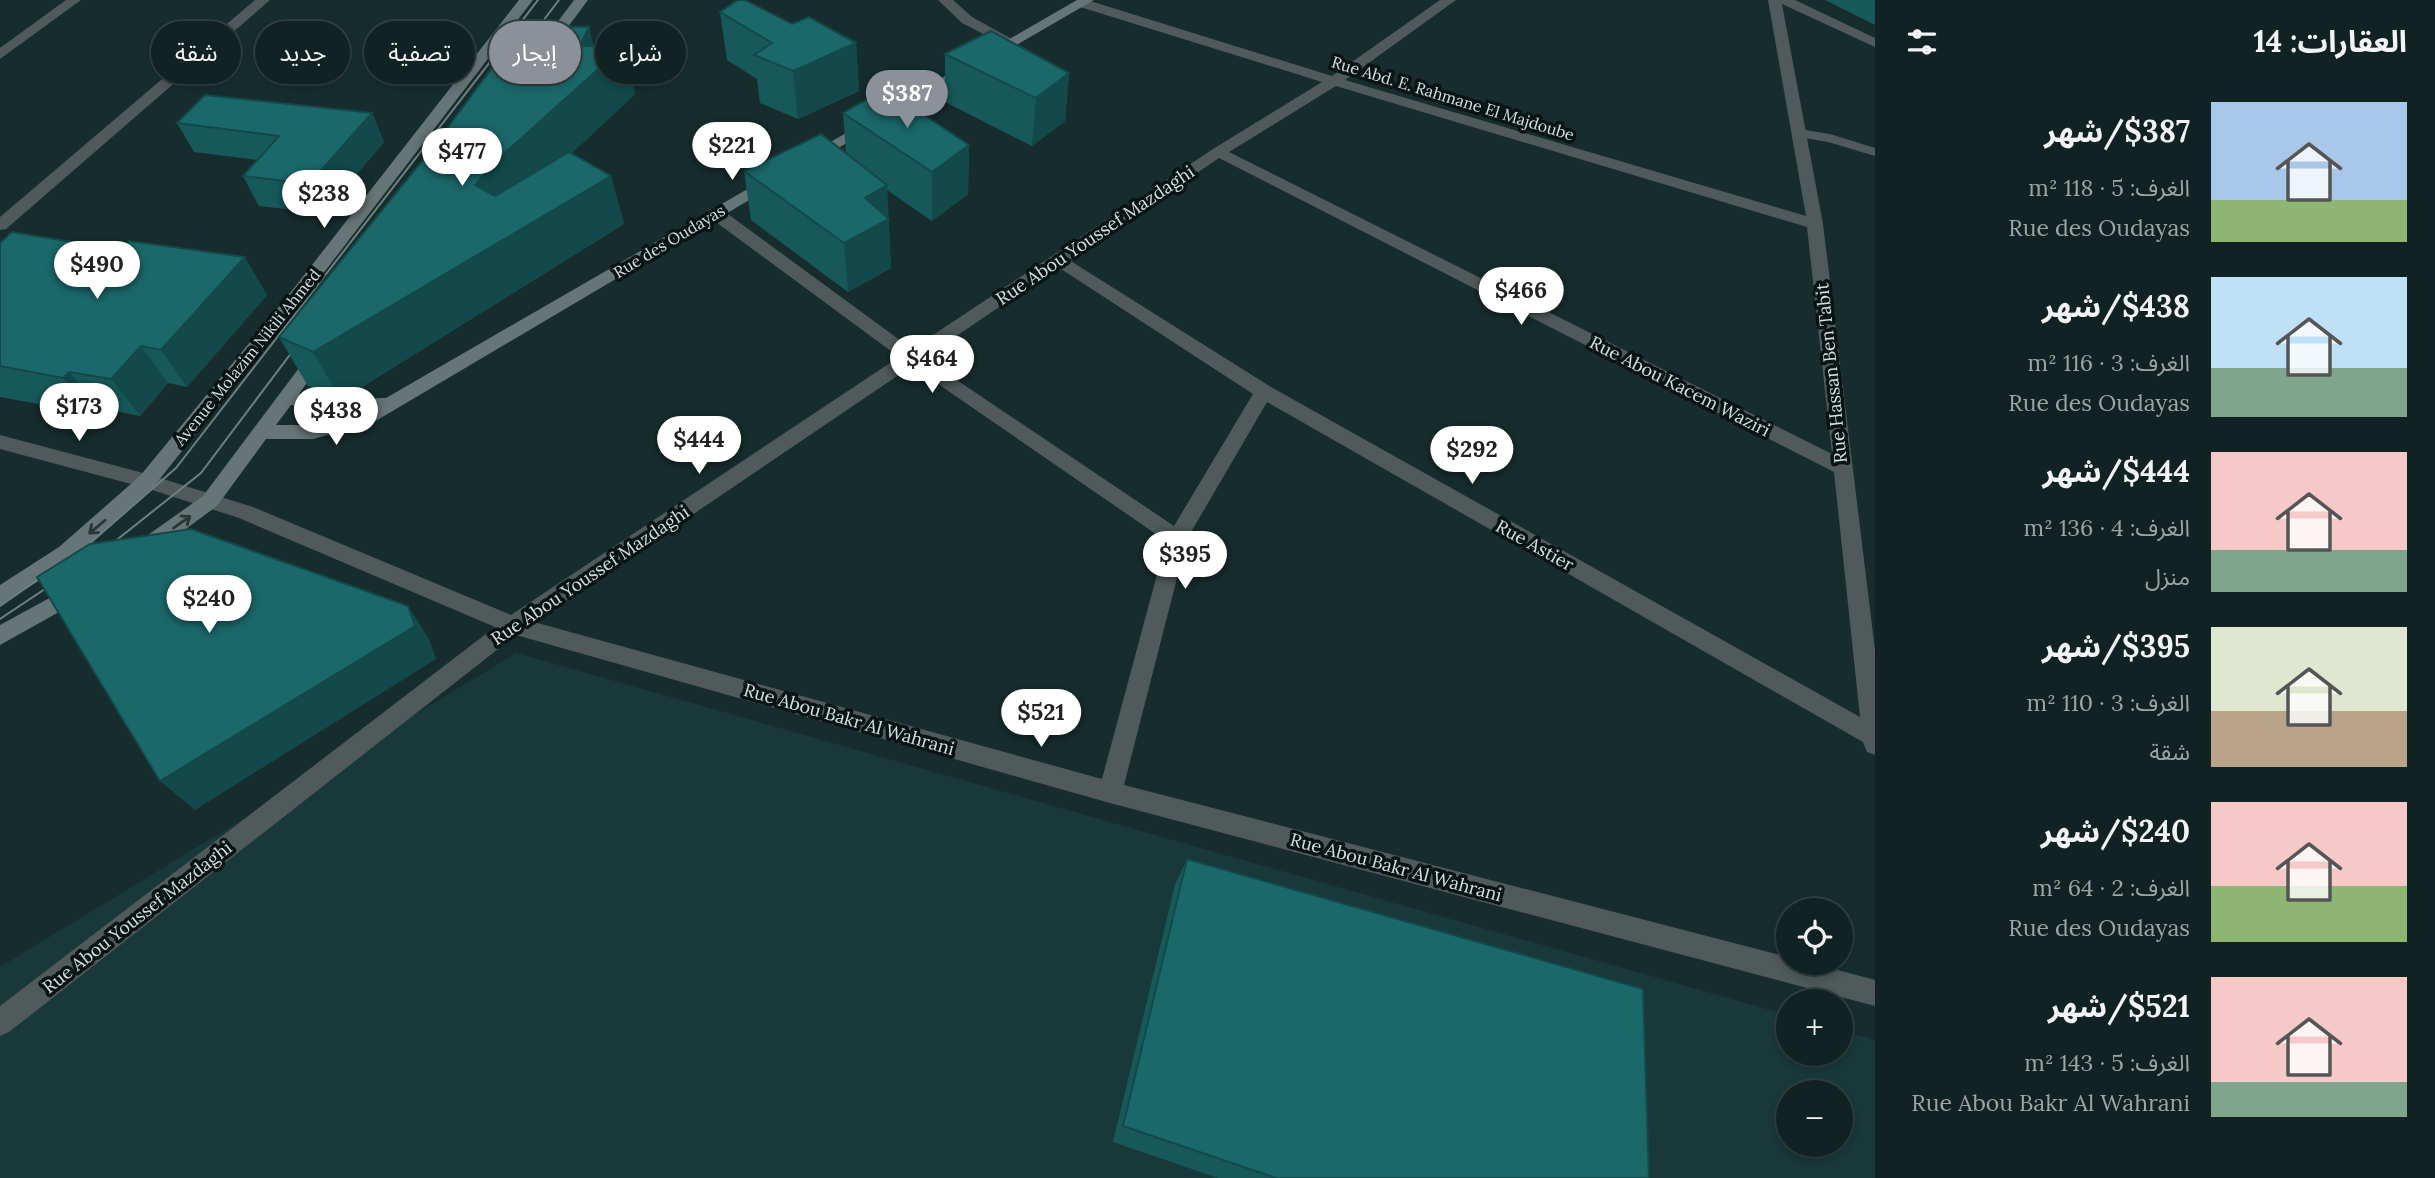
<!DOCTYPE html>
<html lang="ar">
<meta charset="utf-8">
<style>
body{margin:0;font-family:Lora,"Noto Sans Arabic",serif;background:#1e2f2f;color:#f1f3f6;direction:rtl;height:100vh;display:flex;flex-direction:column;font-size:26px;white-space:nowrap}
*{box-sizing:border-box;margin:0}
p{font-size:23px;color:#9ca4a5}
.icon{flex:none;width:38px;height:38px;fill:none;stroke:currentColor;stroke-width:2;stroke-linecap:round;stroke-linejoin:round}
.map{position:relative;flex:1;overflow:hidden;direction:ltr}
.drawer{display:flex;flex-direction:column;background:#122;width:560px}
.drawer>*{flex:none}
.guide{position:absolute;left:21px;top:21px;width:665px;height:63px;direction:rtl;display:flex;gap:14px}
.fabs{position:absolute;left:1776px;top:898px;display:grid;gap:14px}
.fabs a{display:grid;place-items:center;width:77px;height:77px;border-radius:50%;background:#122;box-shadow:0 4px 10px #0003,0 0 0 2px #303f40;font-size:35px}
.price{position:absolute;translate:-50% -60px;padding:0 16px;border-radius:24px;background:#fff;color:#222;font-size:23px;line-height:46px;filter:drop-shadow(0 2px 4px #0008)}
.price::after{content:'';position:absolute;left:50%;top:42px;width:21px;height:16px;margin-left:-10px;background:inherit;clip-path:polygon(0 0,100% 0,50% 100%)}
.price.selected{background:#8c9099;color:#fff}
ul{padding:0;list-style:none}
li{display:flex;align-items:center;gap:21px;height:175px;padding:0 28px}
li span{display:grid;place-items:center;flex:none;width:196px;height:140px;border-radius:0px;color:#555}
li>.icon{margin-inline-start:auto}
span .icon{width:84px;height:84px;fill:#fffc;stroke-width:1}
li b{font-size:30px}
h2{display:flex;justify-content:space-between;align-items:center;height:84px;padding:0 28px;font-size:30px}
.chip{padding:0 24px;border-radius:32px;background:#122;box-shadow:0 4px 10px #0003,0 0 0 2px #303f40;font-size:24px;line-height:63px}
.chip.selected{background:#8c9099;color:#fff}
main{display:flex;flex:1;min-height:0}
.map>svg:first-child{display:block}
.built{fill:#193839;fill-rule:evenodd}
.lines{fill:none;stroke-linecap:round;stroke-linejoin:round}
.lane{fill:#505a5a;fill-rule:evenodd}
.street{fill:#505a5a;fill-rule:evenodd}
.secondary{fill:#667576;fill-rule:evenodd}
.tram{stroke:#6e8080;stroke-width:2}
.wall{fill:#17595b}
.shaded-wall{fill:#13494a}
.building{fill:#1b686a;stroke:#13494a;stroke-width:2}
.oneway{stroke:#2a3536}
.labels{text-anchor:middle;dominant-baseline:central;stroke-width:7;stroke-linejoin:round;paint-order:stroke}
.far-street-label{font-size:16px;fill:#d3e0e0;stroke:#0a1313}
.street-label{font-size:18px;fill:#d3e0e0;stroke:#0a1313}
</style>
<main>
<section class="drawer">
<h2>العقارات: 14<svg class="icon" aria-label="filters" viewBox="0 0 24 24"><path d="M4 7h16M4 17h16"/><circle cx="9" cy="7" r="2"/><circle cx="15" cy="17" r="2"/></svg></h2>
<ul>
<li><span style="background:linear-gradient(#a9c7e8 70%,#8fb573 0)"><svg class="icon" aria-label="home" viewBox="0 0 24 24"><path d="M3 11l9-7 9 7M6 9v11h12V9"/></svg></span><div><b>$387/شهر</b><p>الغرف: 5 · 118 m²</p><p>Rue des Oudayas</p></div></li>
<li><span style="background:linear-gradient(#bfe0f5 65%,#7fa58c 0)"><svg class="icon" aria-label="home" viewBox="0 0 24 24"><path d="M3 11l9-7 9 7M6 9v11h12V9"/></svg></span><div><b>$438/شهر</b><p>الغرف: 3 · 116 m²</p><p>Rue des Oudayas</p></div></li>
<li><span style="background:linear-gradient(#f6c9c9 70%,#7fa58c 0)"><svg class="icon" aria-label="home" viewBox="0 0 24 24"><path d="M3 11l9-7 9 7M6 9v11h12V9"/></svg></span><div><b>$444/شهر</b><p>الغرف: 4 · 136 m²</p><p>منزل</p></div></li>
<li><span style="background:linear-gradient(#dfe7d0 60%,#b9a48a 0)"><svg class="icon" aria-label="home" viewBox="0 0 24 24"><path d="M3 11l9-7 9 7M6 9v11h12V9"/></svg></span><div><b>$395/شهر</b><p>الغرف: 3 · 110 m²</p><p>شقة</p></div></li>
<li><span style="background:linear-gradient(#f6c9c9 60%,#8fb573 0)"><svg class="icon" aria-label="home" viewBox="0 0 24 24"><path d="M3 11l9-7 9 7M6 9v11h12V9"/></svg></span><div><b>$240/شهر</b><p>الغرف: 2 · 64 m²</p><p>Rue des Oudayas</p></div></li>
<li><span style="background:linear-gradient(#f6c9c9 75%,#7fa58c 0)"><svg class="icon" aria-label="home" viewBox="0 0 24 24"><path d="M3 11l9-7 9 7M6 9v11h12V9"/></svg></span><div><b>$521/شهر</b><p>الغرف: 5 · 143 m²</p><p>Rue Abou Bakr Al Wahrani</p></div></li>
</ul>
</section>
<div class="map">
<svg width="1875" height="1178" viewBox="0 0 1875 1178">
<rect width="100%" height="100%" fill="#172d2d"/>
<path class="built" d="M516,653L1788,1015V1054H1841V1030L1875,1040V1178H0V967ZM1788,1092H1841V1144H1788Z"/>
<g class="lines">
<path class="lane" d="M1799,129L1830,134L1875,148V156L1828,142L1794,136L1792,133Z"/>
<path class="street" d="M66,0H81L0,59V48Z
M255,0H270L6,229L0,230V217Z
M938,0H953L972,17L1017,42L1010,46L1005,45L962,23Z
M1077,0H1087L1332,76L1440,0H1456L1345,80L1806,216L1768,0H1795L1875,38V47L1782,4L1823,224L1875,650V755L1867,752L1863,742L1267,402L1187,539L1124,785L1788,957V962H1808L1875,980V1006L1110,803L516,635L9,1032L0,1036V1006L495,627L239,518L146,488L0,449V435L147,474L253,507L511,615L899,357L709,217L707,213L709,209H721L912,349L1213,149L1322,82L1077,6ZM1336,86L1807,227L1832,454L1229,152ZM1219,158L1834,472L1860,717L1271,387L1069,260ZM1058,267L1253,394L1174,526L924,358ZM912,366L1166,541L1102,779L534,622Z"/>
<path class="secondary" d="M519,0H533L299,305L154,486L73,559L0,605V585L59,547L140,476L287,297Z
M574,0H588L550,51H540L538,48Z
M1077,0H1094L814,162H804L801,159Z
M772,175L780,180L778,183L374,422L313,439H266L217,506L152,554L145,556L138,554L135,548L138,542L203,496L314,348H326L329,352L299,394L333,399L386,398ZM291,405L322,411H362L313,425H276Z
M77,583L84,586L88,592L84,598L0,645V625Z"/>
<path class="tram" d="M527,42L559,0
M104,550L201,473L301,340
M0,606L88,545L176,468L538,0
M0,619L60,579"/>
</g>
<path class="wall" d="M1825,0H1875V25Z
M720,12L792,24L856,43L859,91L798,119L760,103L757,79L727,60Z
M624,46L635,94L572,153L611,176L624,224L341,400L308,386L279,337Z
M945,54L1069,73L1065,121L1032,146L945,102Z
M372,113L384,142L324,213L259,206L243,176L257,160L194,152L177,123Z
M843,113L969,145L968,194L932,221L887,190L891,268L848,292L751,220L744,171L846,153Z
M0,243L267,295L187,387L168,383L140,416L99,408L94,414L0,397Z
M1187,859L1649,1178H1218L1113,1142L1175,885Z"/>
<path class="shaded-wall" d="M589,27L599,68L624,46L635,94L514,208L475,185L580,46Z
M856,43L859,91L798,119L793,71Z
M1069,73L1065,121L1032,146L1036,98Z
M372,113L384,142L324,213L309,184Z
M969,145L968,194L932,221V172Z
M611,176L624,224L341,400L313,352Z
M887,185L891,268L848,292L844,243L865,198Z
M245,257L267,295L187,387L161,350Z
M141,346L168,383L140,416L111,379Z
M69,372L99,408L94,414L63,378Z
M408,606L429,639L436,659L195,810L160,781Z"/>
<path class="building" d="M738,0H745L792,24L809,17L856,43L793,71L754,55L772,43L720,12Z
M523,26L589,27L580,46H624L497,160L475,185L495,196L569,152L611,176L313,352L279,337L431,150Z
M991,31L1069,73L1036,98L945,54Z
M885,89L969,145L932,172L843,113Z
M205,95L372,113L309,184L243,176L279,136L177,123Z
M821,134L887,185L865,198L889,219L844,243L744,171Z
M12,232L120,250L129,241L245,257L161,350L141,346L111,379L69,372L63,378L0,366V243Z
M191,529L408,606L415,626L160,781L37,577L90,544Z
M1187,859L1643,989L1649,1178H1276L1123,1126Z"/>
<defs><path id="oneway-shaft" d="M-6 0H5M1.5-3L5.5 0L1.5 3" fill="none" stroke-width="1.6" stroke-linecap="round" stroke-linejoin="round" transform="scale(1.75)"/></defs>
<g class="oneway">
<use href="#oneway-shaft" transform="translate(182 522) rotate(-35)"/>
<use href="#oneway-shaft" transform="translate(97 527) rotate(140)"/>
</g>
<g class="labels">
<g class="far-street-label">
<text transform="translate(1453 98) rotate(17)">Rue Abd. E. Rahmane El Majdoube</text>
<text transform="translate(669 241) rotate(-31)">Rue des Oudayas</text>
<text transform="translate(247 357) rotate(-51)">Avenue Molazim Nikili Ahmed</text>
</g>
<g class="street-label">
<text transform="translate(1095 235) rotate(-34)">Rue Abou Youssef Mazdaghi</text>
<text transform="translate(1831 373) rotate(-96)">Rue Hassan Ben Tabit</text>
<text transform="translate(1680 386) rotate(27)">Rue Abou Kacem Waziri</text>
<text transform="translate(1535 545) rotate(29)">Rue Astier</text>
<text transform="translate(590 575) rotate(-34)">Rue Abou Youssef Mazdaghi</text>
<text transform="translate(849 719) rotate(16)">Rue Abou Bakr Al Wahrani</text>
<text transform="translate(1396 867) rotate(15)">Rue Abou Bakr Al Wahrani</text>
<text transform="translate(137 917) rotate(-38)">Rue Abou Youssef Mazdaghi</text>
</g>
</g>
</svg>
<div class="fabs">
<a><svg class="icon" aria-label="locate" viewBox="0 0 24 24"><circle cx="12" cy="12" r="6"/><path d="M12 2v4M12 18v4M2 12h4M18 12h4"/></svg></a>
<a>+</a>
<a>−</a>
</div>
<b class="price selected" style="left:907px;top:130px">$387</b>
<b class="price" style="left:732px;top:182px">$221</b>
<b class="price" style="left:462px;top:188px">$477</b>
<b class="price" style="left:324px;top:230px">$238</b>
<b class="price" style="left:97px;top:301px">$490</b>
<b class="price" style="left:1521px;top:327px">$466</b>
<b class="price" style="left:932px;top:395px">$464</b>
<b class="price" style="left:79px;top:443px">$173</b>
<b class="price" style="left:336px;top:447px">$438</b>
<b class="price" style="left:699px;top:476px">$444</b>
<b class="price" style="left:1472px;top:486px">$292</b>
<b class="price" style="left:1185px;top:591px">$395</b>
<b class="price" style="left:209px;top:635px">$240</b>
<b class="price" style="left:1041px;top:749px">$521</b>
<div class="guide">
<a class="chip">شراء</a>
<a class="chip selected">إيجار</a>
<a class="chip">تصفية</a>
<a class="chip">جديد</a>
<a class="chip">شقة</a>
</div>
</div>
</main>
